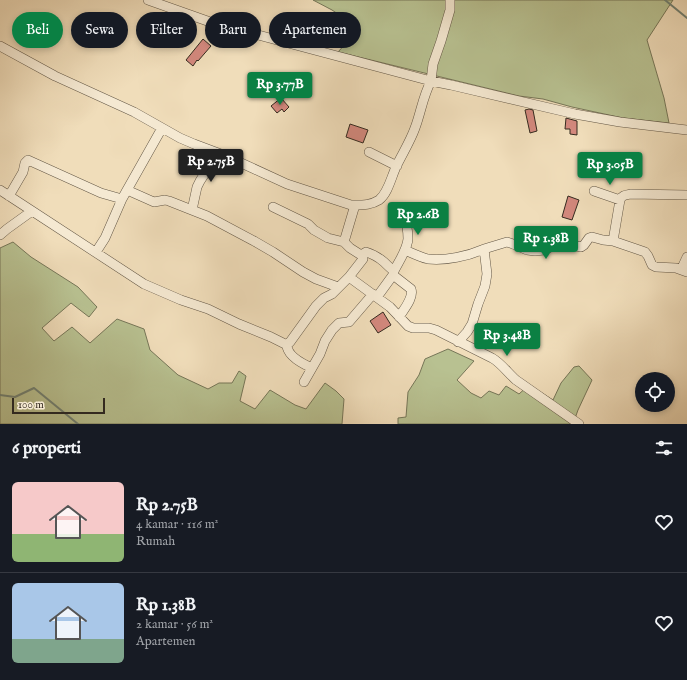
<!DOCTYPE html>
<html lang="id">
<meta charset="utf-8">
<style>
body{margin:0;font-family:"IM FELL English",serif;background:#242831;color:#f1f3f6;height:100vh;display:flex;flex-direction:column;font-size:15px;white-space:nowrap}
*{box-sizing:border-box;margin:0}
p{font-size:13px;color:#9ea1a6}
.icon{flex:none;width:22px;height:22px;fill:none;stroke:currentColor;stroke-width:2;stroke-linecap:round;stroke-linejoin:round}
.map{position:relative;height:424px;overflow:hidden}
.drawer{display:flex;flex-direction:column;background:#171b24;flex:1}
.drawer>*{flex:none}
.top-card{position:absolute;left:12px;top:12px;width:400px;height:36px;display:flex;gap:8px}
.buttons{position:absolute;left:635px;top:372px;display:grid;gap:8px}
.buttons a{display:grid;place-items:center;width:40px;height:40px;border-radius:50%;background:#171b24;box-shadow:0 2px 6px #0003;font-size:20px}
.scale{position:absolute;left:12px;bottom:10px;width:93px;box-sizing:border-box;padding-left:4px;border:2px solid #342a1f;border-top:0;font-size:11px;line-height:14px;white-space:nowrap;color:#342a1f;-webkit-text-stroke:3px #f5e9d2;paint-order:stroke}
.price{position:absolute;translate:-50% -34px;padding:0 9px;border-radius:4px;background:#0b8043;color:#fff;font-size:13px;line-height:26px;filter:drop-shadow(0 1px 2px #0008)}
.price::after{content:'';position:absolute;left:50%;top:24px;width:12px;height:9px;margin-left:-6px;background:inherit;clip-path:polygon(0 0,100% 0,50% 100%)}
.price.on{background:#222;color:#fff}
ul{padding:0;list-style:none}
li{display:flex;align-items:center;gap:12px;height:100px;padding:0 12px}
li+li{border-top:1px solid #363941}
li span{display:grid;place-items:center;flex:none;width:112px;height:80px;border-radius:6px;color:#555}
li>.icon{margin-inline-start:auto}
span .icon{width:48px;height:48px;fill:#fffc;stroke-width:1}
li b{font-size:17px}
h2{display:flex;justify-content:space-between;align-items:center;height:48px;padding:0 12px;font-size:17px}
.pill{padding:0 14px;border-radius:18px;background:#171b24;box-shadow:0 2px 6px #0003;font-size:14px;line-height:36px}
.pill.on{background:#0b8043;color:#fff}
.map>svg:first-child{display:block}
.green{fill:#b8c191;stroke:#767658}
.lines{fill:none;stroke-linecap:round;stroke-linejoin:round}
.stream{stroke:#728274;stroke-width:2}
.building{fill:#d3887d;stroke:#342a1f}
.minor-casing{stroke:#635746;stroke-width:10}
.minor{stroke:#f5e9d2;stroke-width:9}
</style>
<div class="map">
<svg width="687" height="424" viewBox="0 0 687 424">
<rect width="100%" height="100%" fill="#f0ddba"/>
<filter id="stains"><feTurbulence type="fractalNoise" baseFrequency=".005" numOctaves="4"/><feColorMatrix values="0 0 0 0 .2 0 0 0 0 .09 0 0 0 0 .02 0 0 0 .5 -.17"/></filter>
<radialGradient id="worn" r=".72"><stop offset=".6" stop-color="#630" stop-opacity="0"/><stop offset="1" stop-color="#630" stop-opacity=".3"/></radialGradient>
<path class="green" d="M313,0H673L647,40L664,98L669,123L623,118L572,107L543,99L519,96L338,52L357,31L347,20L332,10Z
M13,242L31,257L78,287L97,307L89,317L71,303L42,328L54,341L72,327L90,343L117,319L144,329L150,350L178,375L208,389L219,383H232L239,371L246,376L240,401L255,409L270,390L295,405L306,409L325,383L336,391L344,399L342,424H0V248Z
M448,349L474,361L457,380L471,393L481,398L489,391L499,395L506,386L519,394L529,385L553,400L561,383L574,367L579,366L592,380L578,410L573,424H398V418L406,417L408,392L419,375L425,359Z"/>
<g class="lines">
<path class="stream" d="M665,0L687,18
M0,395L15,397L34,388L78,424"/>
</g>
<path class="building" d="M203,39L211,46L198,61L197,60L193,66L186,60Z
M281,98L289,107L284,112L282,109L277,113L271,106Z
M529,109L533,110L537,131L530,133L525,110Z
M566,118L577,121V135L570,134V129H565Z
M350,124L368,130L363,143L346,137Z
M568,196L579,200L572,220L562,217Z
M383,312L391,325L378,333L370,321Z"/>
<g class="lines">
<g class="minor-casing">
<path id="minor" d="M148,0L213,23L431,81L433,64L441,41L450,10V0
M0,46L55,76L134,112L180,138L194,144L226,156L287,184L351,205H355L344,242L350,248L361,255L363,259L349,277
M369,152L397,166
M0,190L144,284L181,300L208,309L239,324L271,337L287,345L290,342L316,306L324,298L332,294L349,277L390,307L408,326L413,328H429L436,330L492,358C501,363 508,373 516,380L579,424
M127,190L162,128
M594,191L620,200
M9,196L23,172L25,163L28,160L101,193L122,199
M355,205C364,205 371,205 379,200C388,193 391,178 396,167C402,154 410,142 415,128C421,112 423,96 431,81L451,85L575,114L620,122L687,130
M273,207L308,224L314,230L328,238L344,242
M192,210L197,187L200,181L207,170L215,152
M0,235L7,229L32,211
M613,241L620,200C622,195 626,195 631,194L687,195
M405,250C412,253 420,257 428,259C446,261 468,256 484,249
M96,252L105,238L122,199L127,190L154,202L165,200L169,201L207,216L254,241L273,252L303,272L316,279L338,287
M361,255L366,252C373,254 378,257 384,262C387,265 390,268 394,271L393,275
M681,270L687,257
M394,271C399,261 407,250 408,239C408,231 406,221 403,214L397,211
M377,297L393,275L411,289C414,298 404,309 399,317
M458,342L467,332L472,324L478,304L485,286L487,274L484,249L507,242L513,244L527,250L535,251L544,250L555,245L563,243L581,247L584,245L589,238L592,237L603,240L613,241L645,252L648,256L652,265L656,267L676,268L687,272
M287,345C287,356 303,364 312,368
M304,382L320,354L325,341L332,330L339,323L349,322L373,294"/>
</g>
<use href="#minor" class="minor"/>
</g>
<rect width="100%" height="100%" filter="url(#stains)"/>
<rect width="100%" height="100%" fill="url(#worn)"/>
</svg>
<div class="buttons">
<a><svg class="icon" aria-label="locate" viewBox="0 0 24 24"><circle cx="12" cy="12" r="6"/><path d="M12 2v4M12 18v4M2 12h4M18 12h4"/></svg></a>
</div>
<div class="scale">100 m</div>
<b class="price" style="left:280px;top:106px">Rp 3.77B</b>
<b class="price on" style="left:211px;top:183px">Rp 2.75B</b>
<b class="price" style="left:610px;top:186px">Rp 3.05B</b>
<b class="price" style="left:418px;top:236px">Rp 2.6B</b>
<b class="price" style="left:546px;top:260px">Rp 1.38B</b>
<b class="price" style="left:507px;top:357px">Rp 3.48B</b>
<div class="top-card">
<a class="pill on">Beli</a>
<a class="pill">Sewa</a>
<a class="pill">Filter</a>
<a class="pill">Baru</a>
<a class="pill">Apartemen</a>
</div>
</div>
<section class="drawer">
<h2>6 properti<svg class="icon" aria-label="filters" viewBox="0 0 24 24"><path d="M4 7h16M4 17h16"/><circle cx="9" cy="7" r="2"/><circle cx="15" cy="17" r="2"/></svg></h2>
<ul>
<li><span style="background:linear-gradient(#f6c9c9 65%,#8fb573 0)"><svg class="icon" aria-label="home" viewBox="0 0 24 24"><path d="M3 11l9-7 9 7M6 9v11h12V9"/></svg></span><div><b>Rp 2.75B</b><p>4 kamar · 116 m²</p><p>Rumah</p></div><svg class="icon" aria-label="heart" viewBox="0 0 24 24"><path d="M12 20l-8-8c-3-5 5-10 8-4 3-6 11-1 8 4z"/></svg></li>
<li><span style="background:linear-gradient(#a9c7e8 70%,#7fa58c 0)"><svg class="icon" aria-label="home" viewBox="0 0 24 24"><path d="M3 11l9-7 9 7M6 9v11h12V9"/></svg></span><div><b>Rp 1.38B</b><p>2 kamar · 56 m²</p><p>Apartemen</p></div><svg class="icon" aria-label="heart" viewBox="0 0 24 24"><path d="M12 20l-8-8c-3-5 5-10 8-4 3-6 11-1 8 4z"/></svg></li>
</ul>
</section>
